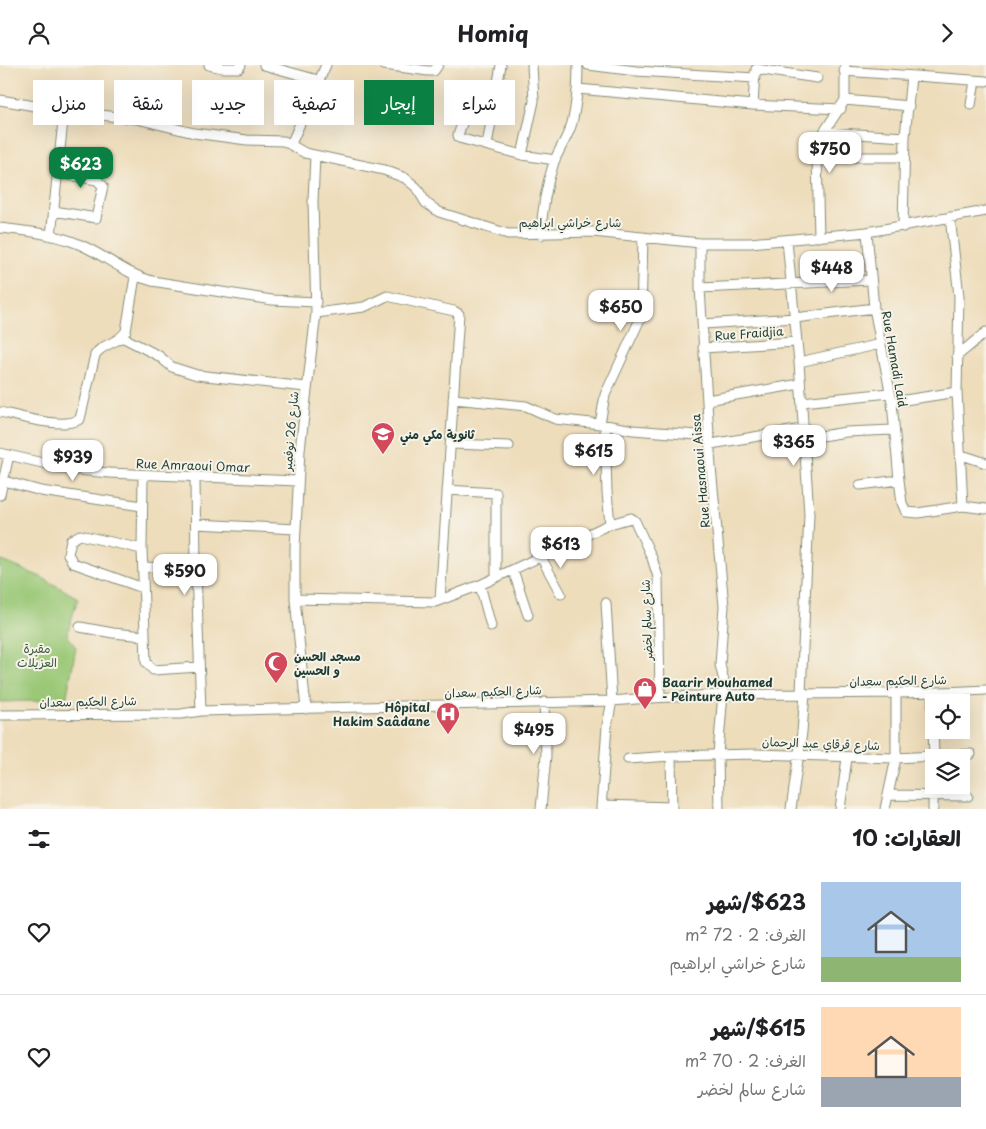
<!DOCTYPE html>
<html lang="ar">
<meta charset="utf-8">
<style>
body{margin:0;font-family:"Playpen Sans","Playpen Sans Arabic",sans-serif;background:#f6f6f6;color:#202124;direction:rtl;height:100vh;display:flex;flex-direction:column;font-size:19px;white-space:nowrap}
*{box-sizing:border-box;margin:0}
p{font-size:16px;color:#757577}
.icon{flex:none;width:28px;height:28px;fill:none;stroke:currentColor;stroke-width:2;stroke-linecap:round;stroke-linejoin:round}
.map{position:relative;height:744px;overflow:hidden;direction:ltr}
.details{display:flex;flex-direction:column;background:#fff;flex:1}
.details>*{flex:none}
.top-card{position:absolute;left:15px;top:15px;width:500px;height:45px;direction:rtl;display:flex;gap:10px}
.fabs{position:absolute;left:925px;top:629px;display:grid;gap:10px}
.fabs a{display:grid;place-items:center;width:45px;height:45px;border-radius:0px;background:#fff;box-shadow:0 5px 20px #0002;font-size:25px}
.price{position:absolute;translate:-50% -42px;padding:0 11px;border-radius:10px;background:#fff;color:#222;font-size:16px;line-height:32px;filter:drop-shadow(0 1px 2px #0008)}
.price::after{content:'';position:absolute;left:50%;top:30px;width:15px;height:11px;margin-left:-8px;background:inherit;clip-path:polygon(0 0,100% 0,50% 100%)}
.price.selected{background:#0b8043;color:#fff}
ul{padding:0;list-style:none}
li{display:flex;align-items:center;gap:15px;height:125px;padding:0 25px}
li+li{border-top:1px solid #e0e0e0}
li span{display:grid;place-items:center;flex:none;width:140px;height:100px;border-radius:0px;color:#555}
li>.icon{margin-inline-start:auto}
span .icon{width:60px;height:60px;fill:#fffc;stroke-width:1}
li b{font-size:21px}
h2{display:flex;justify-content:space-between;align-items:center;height:60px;padding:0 25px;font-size:21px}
.chip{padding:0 18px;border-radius:0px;background:#fff;box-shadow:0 5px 20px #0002;font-size:18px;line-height:45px}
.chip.selected{background:#0b8043;color:#fff}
header{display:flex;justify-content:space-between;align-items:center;height:65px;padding:0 25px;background:#fff;font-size:22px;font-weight:700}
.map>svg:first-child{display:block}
.green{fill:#9ac876;stroke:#5c8255}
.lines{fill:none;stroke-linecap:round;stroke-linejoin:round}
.minor-casing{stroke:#868d78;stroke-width:11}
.minor{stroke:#fff;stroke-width:9}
.labels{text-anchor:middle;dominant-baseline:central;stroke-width:4;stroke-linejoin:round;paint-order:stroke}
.street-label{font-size:12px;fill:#1f3d34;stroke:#f7f3e8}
.poi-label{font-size:12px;font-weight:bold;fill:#1f3d34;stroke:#f7f3e8;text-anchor:start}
.park-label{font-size:12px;fill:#385941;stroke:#f7f3e8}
</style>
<header><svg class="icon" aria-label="forward" viewBox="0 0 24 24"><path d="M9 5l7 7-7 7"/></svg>Homiq<svg class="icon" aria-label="person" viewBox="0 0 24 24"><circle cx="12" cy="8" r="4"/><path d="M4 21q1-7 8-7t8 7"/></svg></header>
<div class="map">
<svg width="986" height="744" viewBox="0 0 986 744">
<rect width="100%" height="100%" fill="#f7f3e8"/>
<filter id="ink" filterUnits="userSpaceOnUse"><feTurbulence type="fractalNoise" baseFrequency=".02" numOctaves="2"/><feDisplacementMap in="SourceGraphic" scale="10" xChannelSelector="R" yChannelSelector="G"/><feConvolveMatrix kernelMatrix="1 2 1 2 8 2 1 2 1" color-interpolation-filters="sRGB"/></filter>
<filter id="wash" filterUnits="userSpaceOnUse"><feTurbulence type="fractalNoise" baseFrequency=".0096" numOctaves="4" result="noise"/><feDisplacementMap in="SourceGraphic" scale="20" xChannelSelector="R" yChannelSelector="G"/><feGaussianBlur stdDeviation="1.12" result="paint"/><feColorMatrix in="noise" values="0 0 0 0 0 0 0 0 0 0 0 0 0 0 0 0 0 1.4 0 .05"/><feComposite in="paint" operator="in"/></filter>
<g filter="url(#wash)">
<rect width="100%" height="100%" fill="#edb"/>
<path class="green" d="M0,495L41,512L78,533L67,569L76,583L66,635L0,637Z"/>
</g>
<g filter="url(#ink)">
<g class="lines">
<g class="minor-casing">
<path id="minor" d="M209,0L222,3H239L241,0
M264,0L318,15
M384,0L428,6H434L438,0
M588,0L636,6L755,13
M756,4L817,13
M844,6L986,16
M578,24L753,40L841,44
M473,28L458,70L459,73L522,90L555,95
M0,35L64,46L137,54L194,68L247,75L284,76L305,88L384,105L405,113L416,122L426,138L439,147L508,169L593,167L700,178H750L867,167L986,146
M845,35L909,41
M753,40L755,8
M971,40L975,16
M824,67L905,72
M291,79L326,0
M487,80L501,0
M522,90L534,36L532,0
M817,92H904
M54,146L96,153L103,121L97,115L58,108
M950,152L959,231L957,327
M903,162L905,72L911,11
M0,163C27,166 58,169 83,181C107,192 126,209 152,216L272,235L316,237
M541,170C542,145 546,121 554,97C559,84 568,72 572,58C577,39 578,20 578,0
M51,171L64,46
M819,172L817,92L824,67L845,35V0
M787,176L799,297L809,449L801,628
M700,178V223L711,402L724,541L720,600L724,616L718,689L719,744
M700,223L871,215
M316,248L364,242L387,231L454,246L459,249L440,535
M703,259L795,253L874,243
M122,272L159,291L172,302L197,310L306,322
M703,283L796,277
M957,291L986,267
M799,297L881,279
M453,334L526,341L555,354L600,359L633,365L710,371
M707,335L800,319
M802,337L889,328
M892,337L957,327L963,441L986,444
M0,347C18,351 64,365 80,354L95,290C102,278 119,279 126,266L135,212
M600,359L605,330L641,252L643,172
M605,361L607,427L610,459
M803,374L846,367L893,365
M451,379L509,381
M711,379L802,364
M0,388L68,404L109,408L298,416
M962,390L986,398
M143,411L142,484L146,597L153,605L199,602
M195,412L196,504L201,646
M899,415L902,438L906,447L918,448L963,441
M4,416L41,426L142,441
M860,420L899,415L892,337L874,243L867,167
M447,425L496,428V512
M0,430L9,390
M196,459L296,464
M142,484L80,470L71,475L68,489L73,498L143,523
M541,492L561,529
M143,502L196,504
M513,505L528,550
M480,520L491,561
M295,534L435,537L480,520L610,459L631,453L635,456L652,493L658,512L660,632
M80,562L113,568L144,571
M932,628L934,692
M306,644L295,534V483L300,385L316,248L313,136L315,91
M0,650L181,649L201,646L612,636C736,625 861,632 986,625
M628,694L671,691
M888,730L968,731
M601,740L672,742
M541,744L546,691L544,637
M601,744L607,661L612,636L606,538
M672,744L671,691L754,689L896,693L971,689
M791,744L802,667L805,628
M840,744L847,693
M885,744L896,693V627
M933,744L934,693"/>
</g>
<use href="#minor" class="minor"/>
</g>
</g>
<defs>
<g id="school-pin" transform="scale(1.25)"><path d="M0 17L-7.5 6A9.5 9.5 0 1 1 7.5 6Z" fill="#d1495b" stroke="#f7f3e8"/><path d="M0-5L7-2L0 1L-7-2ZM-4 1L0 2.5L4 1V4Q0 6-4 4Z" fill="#fff"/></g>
<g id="mosque-pin" transform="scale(1.25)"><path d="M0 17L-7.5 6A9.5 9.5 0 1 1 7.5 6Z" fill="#d1495b" stroke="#f7f3e8"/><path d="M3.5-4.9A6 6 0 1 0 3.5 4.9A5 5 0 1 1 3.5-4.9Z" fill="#fff"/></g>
<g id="shop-pin" transform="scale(1.25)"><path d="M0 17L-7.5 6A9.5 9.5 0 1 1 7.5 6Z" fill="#d1495b" stroke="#f7f3e8"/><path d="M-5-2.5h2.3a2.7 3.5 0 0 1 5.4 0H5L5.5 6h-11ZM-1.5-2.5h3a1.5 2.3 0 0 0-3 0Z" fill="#fff"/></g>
<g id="hospital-pin" transform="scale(1.25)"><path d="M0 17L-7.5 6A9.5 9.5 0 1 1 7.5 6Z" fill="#d1495b" stroke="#f7f3e8"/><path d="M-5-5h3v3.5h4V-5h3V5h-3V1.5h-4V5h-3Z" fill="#fff"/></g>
</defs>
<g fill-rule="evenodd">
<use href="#school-pin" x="383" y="369"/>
<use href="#mosque-pin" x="276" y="598"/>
<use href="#shop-pin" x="645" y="624"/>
<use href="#hospital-pin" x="448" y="649"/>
</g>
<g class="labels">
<g class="street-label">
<text x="570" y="157">شارع خراشي ابراهيم</text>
<text transform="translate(749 268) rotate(-4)">Rue Fraidjia</text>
<text transform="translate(895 294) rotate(80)">Rue Hamadi Laid</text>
<text transform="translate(290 366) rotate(-85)">شارع 26 نوفمبر</text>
<text transform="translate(193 400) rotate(2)">Rue Amraoui Omar</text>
<text transform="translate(700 406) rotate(-95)">Rue Hasnaoui Aissa</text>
<text transform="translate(646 555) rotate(-92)">شارع سالم لخضر</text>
<text transform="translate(898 615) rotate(-1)">شارع الحكيم سعدان</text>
<text transform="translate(493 626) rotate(-2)">شارع الحكيم سعدان</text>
<text transform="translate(88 636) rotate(-1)">شارع الحكيم سعدان</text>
<text transform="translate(821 678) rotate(2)">شارع قرقاي عبد الرحمان</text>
</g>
<g class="poi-label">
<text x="400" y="369">ثانوية مكي مني</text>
<text x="294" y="591">مسجد الحسن<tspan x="294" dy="14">و الحسين</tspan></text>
<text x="662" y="617">Baarir Mouhamed<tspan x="662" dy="14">- Peinture Auto</tspan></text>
<text x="430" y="642" text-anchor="end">Hôpital<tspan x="430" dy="14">Hakim Saâdane</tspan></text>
</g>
<g class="park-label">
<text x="37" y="583">مقبرة<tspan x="37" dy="14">العزيلات</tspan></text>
</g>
</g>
</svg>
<div class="fabs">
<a><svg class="icon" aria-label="locate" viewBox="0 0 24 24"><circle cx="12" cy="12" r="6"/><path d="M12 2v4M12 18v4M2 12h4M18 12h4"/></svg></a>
<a><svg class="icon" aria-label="layers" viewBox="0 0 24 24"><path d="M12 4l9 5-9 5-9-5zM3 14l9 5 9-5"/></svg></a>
</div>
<b class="price" style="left:830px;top:109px">$750</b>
<b class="price selected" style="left:81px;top:124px">$623</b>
<b class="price" style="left:832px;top:228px">$448</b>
<b class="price" style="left:621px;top:267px">$650</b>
<b class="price" style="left:794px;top:402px">$365</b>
<b class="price" style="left:594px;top:411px">$615</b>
<b class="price" style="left:73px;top:417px">$939</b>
<b class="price" style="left:561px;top:504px">$613</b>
<b class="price" style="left:185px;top:531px">$590</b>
<b class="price" style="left:534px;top:690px">$495</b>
<div class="top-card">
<a class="chip">شراء</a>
<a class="chip selected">إيجار</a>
<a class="chip">تصفية</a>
<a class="chip">جديد</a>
<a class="chip">شقة</a>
<a class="chip">منزل</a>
</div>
</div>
<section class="details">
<h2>العقارات: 10<svg class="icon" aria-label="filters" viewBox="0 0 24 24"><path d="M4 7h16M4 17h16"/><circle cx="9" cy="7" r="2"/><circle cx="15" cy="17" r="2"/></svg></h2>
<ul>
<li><span style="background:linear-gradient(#a9c7e8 75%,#8fb573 0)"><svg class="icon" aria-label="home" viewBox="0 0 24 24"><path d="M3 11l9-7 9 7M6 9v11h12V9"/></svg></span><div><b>$623/شهر</b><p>الغرف: 2 · 72 m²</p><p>شارع خراشي ابراهيم</p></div><svg class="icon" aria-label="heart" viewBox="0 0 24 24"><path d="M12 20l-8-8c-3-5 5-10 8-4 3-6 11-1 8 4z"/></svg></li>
<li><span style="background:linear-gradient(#ffd9b3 70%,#9aa5b1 0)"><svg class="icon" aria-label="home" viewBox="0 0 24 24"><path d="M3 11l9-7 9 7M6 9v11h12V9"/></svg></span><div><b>$615/شهر</b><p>الغرف: 2 · 70 m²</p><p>شارع سالم لخضر</p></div><svg class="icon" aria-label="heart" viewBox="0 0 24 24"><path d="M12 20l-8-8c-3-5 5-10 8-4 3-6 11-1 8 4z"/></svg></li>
</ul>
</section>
